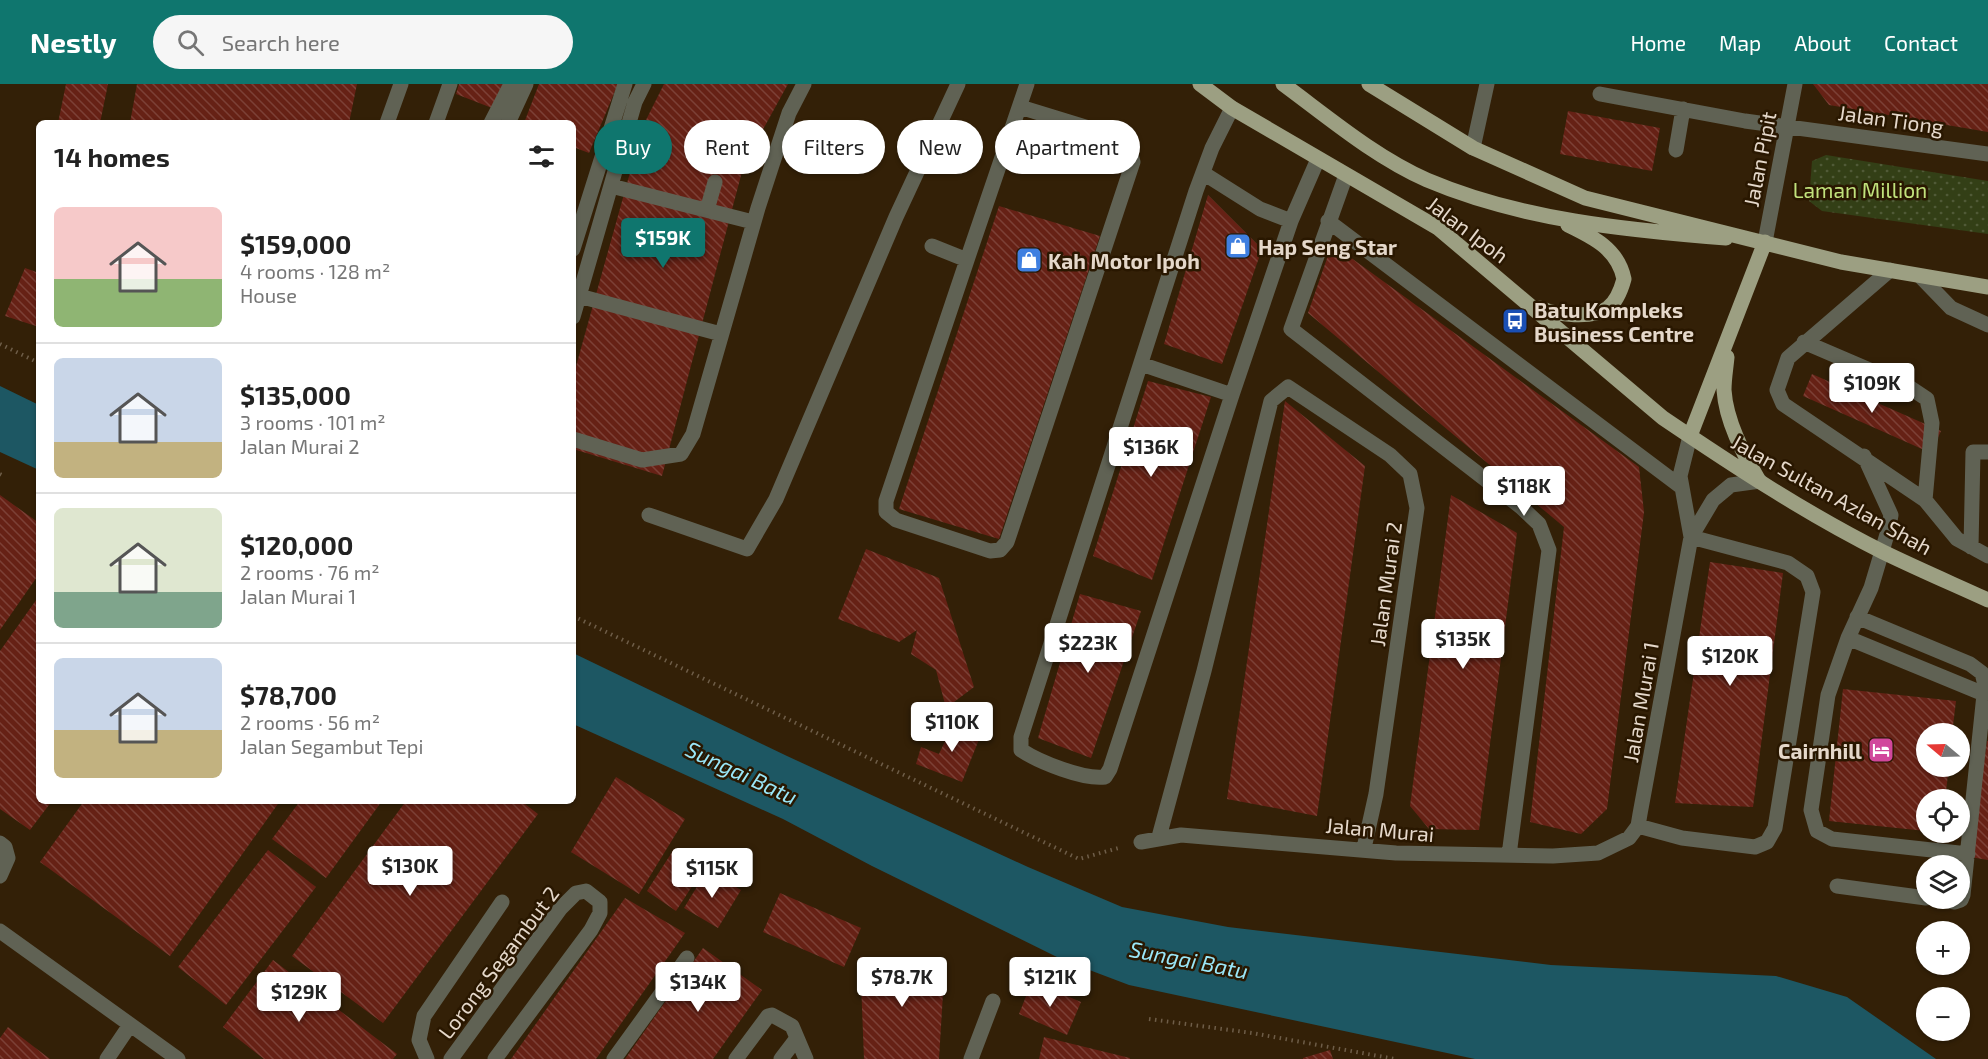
<!DOCTYPE html>
<meta charset="utf-8">
<style>
body{margin:0;font-family:"Exo 2",sans-serif;background:#f6f6f6;color:#222;height:100vh;display:flex;flex-direction:column;font-size:22px;white-space:nowrap}
*{box-sizing:border-box;margin:0}
p{font-size:20px;color:#767676}
.icon{flex:none;width:33px;height:33px;fill:none;stroke:currentColor;stroke-width:2;stroke-linecap:round;stroke-linejoin:round}
.map{position:relative;flex:1;overflow:hidden}
.side{position:absolute;left:36px;top:36px;width:540px;height:684px;display:flex;flex-direction:column;background:#fff;border-radius:9px;box-shadow:0 2px 4px #0004}
.side>*{flex:none}
.guide{position:absolute;left:594px;top:36px;width:570px;height:54px;display:flex;gap:12px}
.needle{width:39px;rotate:289deg}
.fabs{position:absolute;left:1916px;top:639px;display:grid;gap:12px}
.fabs a{display:grid;place-items:center;width:54px;height:54px;border-radius:50%;background:#fff;box-shadow:0 2px 4px #0004;font-size:30px}
.price{position:absolute;translate:-50% -51px;padding:0 14px;border-radius:6px;background:#fff;color:#222;font-size:20px;line-height:39px;filter:drop-shadow(0 2px 3px #0008)}
.price::after{content:'';position:absolute;left:50%;top:36px;width:18px;height:14px;margin-left:-9px;background:inherit;clip-path:polygon(0 0,100% 0,50% 100%)}
.price.active{background:#0f766e;color:#fff}
ul{padding:0;list-style:none}
li{display:flex;align-items:center;gap:18px;height:150px;padding:0 18px}
li+li{border-top:2px solid #e0e0e0}
li span{display:grid;place-items:center;flex:none;width:168px;height:120px;border-radius:9px;color:#555}
li>.icon{margin-inline-start:auto}
span .icon{width:72px;height:72px;fill:#fffc;stroke-width:1}
li b{font-size:26px}
h2{display:flex;justify-content:space-between;align-items:center;height:72px;padding:0 18px;font-size:26px}
.chip{padding:0 21px;border-radius:27px;background:#fff;box-shadow:0 2px 4px #0004;font-size:21px;line-height:54px}
.chip.active{background:#0f766e;color:#fff}
header{display:flex;align-items:center;gap:36px;box-sizing:border-box;height:84px;padding:0 30px;background:#0f766e;color:#fff}
header strong{font-size:28px}
nav{display:flex;gap:33px;margin-inline-start:auto;font-size:21px}
.search{width:420px;height:54px;background:#f6f6f6;display:flex;align-items:center;gap:15px;box-sizing:border-box;padding:0 21px;border-radius:33px;color:#767676;font-size:22px}
.map>svg:first-child{display:block}
.park{fill:url(#park-dots)}
.water{fill:#1d5763}
.building{fill:url(#building-back-hatch)}
.lines{fill:none;stroke-linecap:round;stroke-linejoin:round}
.path{stroke:#6e5d48;stroke-width:4;stroke-dasharray:1.5 4.5;stroke-linecap:butt}
.minor{stroke:#606254;stroke-width:15}
.major{stroke:#9c9f82;stroke-width:15}
.labels{text-anchor:middle;dominant-baseline:central;stroke-width:5;stroke-linejoin:round;paint-order:stroke}
.street-label{font-size:21px;fill:#e5d8ca;stroke:#291700}
.park-label{font-size:21px;fill:#c1e27c;stroke:#291700}
.poi-label{font-size:21px;font-weight:bold;fill:#e5d8ca;stroke:#291700;text-anchor:start}
.water-label{font-size:22px;font-style:italic;fill:#9ae7f8;stroke:#291700}
</style>
<header>
<strong>Nestly</strong>
<div class="search"><svg class="icon" aria-label="search" viewBox="0 0 24 24"><circle cx="10" cy="10" r="6"/><path d="M15 15l6 6"/></svg>Search here</div>
<nav><a>Home</a><a>Map</a><a>About</a><a>Contact</a></nav>
</header>
<div class="map">
<svg width="1988" height="975" viewBox="0 0 1988 975">
<defs>
<pattern id="park-dots" width="8" height="8" patternUnits="userSpaceOnUse" patternTransform="scale(1.5)"><rect width="8" height="8" fill="#333f16"/><path d="M2 2h.1M6 6h.1" fill="none" stroke="#505a37" stroke-width="1.8" stroke-linecap="round"/></pattern>
<pattern id="building-back-hatch" width="6" height="6" patternUnits="userSpaceOnUse" patternTransform="scale(1.5)"><rect width="6" height="6" fill="#662115"/><path d="M-1 5l2 2M0 0l6 6M5-1l2 2" fill="none" stroke="#7c4036"/></pattern>
</defs>
<rect width="100%" height="100%" fill="#332007"/>
<path class="park" d="M1826,71L1988,97V150L1822,127L1809,117L1812,77Z"/>
<path class="water" d="M0,302L39,321V386L0,368Z
M573,569L787,672L1028,783L1122,823L1228,843L1551,881L1776,892L1847,913L1936,975H1475L1129,901L1063,876L872,782L783,735L573,640Z"/>
<path class="building" d="M66,0H108L100,39H58Z
M137,0H357L349,39H130Z
M459,0H503L492,24L456,10Z
M539,0H618L589,69L573,63V39H524Z
M664,0H788L744,80L662,392L573,365V293L643,42Z
M1813,0H1988V48L1829,21Z
M1568,27L1660,44L1652,87L1560,70Z
M1208,111L1262,165L1222,280L1164,260Z
M999,122L1100,152L999,455L899,425Z
M1332,160L1639,383L1644,428L1607,725L1581,750L1530,738L1564,443L1308,229Z
M25,184L39,189V243L5,232Z
M1812,290L1941,347L1931,369L1803,312Z
M1148,297L1211,313L1152,496L1093,472Z
M1285,317L1365,382L1317,732L1227,715Z
M0,411L39,439V490L0,546Z
M1451,411L1517,449L1479,746L1429,745L1410,722Z
M866,465L939,494L974,603L946,624L936,586L911,570L917,546L899,558L838,535Z
M1710,478L1783,489L1753,723L1675,719Z
M1080,510L1141,527L1091,674L1038,654Z
M39,512V717H52L30,746L0,725V567Z
M1843,605L1956,617L1952,650H1926V682H1949L1945,716H1926V747L1829,737Z
M954,638L982,648L962,698L916,680L921,663L939,670Z
M1987,657H1988V776L1970,773Z
M616,693L685,735L639,810L571,768Z
M84,717H280L170,872L40,778Z
M300,717H382L326,794L272,755Z
M406,717H521L538,730L383,939L292,872Z
M674,765L704,784L676,827L647,807Z
M268,766L316,803L226,921L178,883Z
M707,786L741,806L718,844L684,824Z
M780,809L861,844L844,883L763,848Z
M625,814L685,849L596,975H511Z
M703,864L762,906L713,975H625Z
M860,873L945,877L939,975H864Z
M273,876L397,970L393,975H264L223,943Z
M1032,897L1081,918L1067,951L1019,930Z
M8,943L50,975H0V954Z
M1044,953L1130,974V975H1039Z
M1330,966L1333,975H1303V974Z"/>
<g class="lines">
<path class="path" d="M0,260L39,279
M0,390L2,391
M573,532L1079,775L1122,763
M1149,935L1252,949L1395,975"/>
<path class="minor" d="M1600,10L1745,37L1988,70
M1232,24L1212,64L1196,107L1021,653V666C1039,678 1084,696 1105,693L1110,685L1232,311L1291,137L1318,75
M387,39L401,0
M436,39L450,0
M491,39L511,0
M508,39L526,0
M1473,64L1487,0
M1676,66L1683,25
M1203,89L1260,125L1291,137
M1346,91L1291,245L1521,423L1539,440L1549,466L1509,771
M611,102L753,138
M707,126L715,98
M1328,137L1680,402
M1765,158L1795,0
M932,162L967,176L1027,0
M573,165L625,0
M967,176L886,417V428L896,436L990,467L1000,466L1007,458L1133,78L1128,60L1121,54L1020,23
M1890,186L1788,274L1777,306L1783,320L1925,416L1957,455L1988,472
M1921,193L1951,224L1988,241
M579,212L721,250
M573,233L635,18L644,0
M1804,258L1909,303L1927,315L1932,339L1925,416
M1141,280L1232,311
M1690,352L1680,392L1691,453
M573,355L642,376L681,370L693,350L758,124L789,29L804,0
M1864,372L1891,431L1888,447L1871,504L1848,554L1828,611L1811,726L1817,747L1832,755L1968,770
M649,431L747,465L776,415L896,133L958,0
M1971,463L1973,368H1988
M1857,533L1970,580L1982,589L1985,601L1963,811L1961,816L1955,818L1933,814
M1848,554L1984,610
M1638,742L1682,754L1755,763L1767,758L1775,744L1813,508L1807,492L1788,479L1691,453
M1159,753L1204,587L1271,317L1288,303L1390,371L1410,390L1417,424L1376,710L1364,764
M1141,758L1181,751L1396,769L1553,772L1598,769L1629,754L1638,742L1640,730L1691,453L1713,416L1731,401L1760,397
M0,759L5,763L8,774L0,792
M1837,802L1926,814
M0,847L178,975
M107,975L130,941
M427,975L419,956L424,932L502,818
M451,975L560,825L576,809L586,807L600,818V829L591,846L495,975
M614,975L687,874
M736,975L768,932L772,931L792,942L806,975
M781,975L797,954
M971,975L993,917"/>
<path class="major" d="M1200,0L1232,24L1438,144L1663,334C1734,382 1807,430 1883,468C1918,485 1953,500 1988,516
M1283,0C1329,34 1375,73 1427,96C1521,136 1626,146 1726,154
M1369,0L1473,64L1585,114L1841,178L1988,203
M1540,224C1556,231 1593,235 1608,224C1617,217 1621,206 1624,195C1618,165 1593,153 1568,141
M1727,273C1726,284 1724,295 1724,306C1726,337 1743,369 1758,395
M1690,352L1765,158"/>
</g>
<defs>
<g id="shop-square" transform="scale(1.35)"><rect x="-9" y="-9" width="18" height="18" rx="4" fill="#3f7fe0" stroke="#291700"/><path d="M-5-2.5h2.3a2.7 3.5 0 0 1 5.4 0H5L5.5 6h-11ZM-1.5-2.5h3a1.5 2.3 0 0 0-3 0Z" fill="#fff"/></g>
<g id="bus-square" transform="scale(1.35)"><rect x="-9" y="-9" width="18" height="18" rx="4" fill="#1a4fb4" stroke="#291700"/><path d="M-5-6H5V4H4V6H2V4H-2V6H-4V4H-5ZM-3.5-4V0h7V-4ZM-3.5 1.2v1.5H-2V1.2ZM2 1.2v1.5H3.5V1.2Z" fill="#fff"/></g>
<g id="hotel-square" transform="scale(1.35)"><rect x="-9" y="-9" width="18" height="18" rx="4" fill="#d1479c" stroke="#291700"/><path d="M-6-4.5h1.5V1H6V5H4.5V3h-9V5H-6ZM-4 0a1.8 1.8 0 1 1 3.6 0ZM.5 0V-2.5h3Q6-2.5 6 0Z" fill="#fff"/></g>
</defs>
<g fill-rule="evenodd">
<use href="#shop-square" x="1238" y="162"/>
<use href="#shop-square" x="1029" y="176"/>
<use href="#bus-square" x="1515" y="237"/>
<use href="#hotel-square" x="1881" y="666"/>
</g>
<g class="labels">
<g class="street-label">
<text transform="translate(1891 35) rotate(8)">Jalan Tiong</text>
<text transform="translate(1759 75) rotate(-79)">Jalan Pipit</text>
<text transform="translate(1468 145) rotate(37)">Jalan Ipoh</text>
<text transform="translate(1832 410) rotate(29)">Jalan Sultan Azlan Shah</text>
<text transform="translate(1385 500) rotate(-82)">Jalan Murai 2</text>
<text transform="translate(1640 618) rotate(-80)">Jalan Murai 1</text>
<text transform="translate(1380 745) rotate(5)">Jalan Murai</text>
<text transform="translate(498 878) rotate(-53)">Lorong Segambut 2</text>
</g>
<g class="park-label">
<text x="1860" y="105">Laman Million</text>
</g>
<g class="poi-label">
<text x="1258" y="162">Hap Seng Star</text>
<text x="1048" y="176">Kah Motor Ipoh</text>
<text x="1534" y="225">Batu Kompleks<tspan x="1534" dy="24">Business Centre</tspan></text>
<text x="1862" y="666" text-anchor="end">Cairnhill</text>
</g>
<g class="water-label">
<text transform="translate(742 688) rotate(25)">Sungai Batu</text>
<text transform="translate(1189 875) rotate(11)">Sungai Batu</text>
</g>
</g>
</svg>
<div class="fabs">
<a><svg class="needle" viewBox="-14 -14 28 28"><path d="M0-13l5 13h-10z" fill="#e53935"/><path d="M0 13l5-13h-10z" fill="#767676"/></svg></a>
<a><svg class="icon" aria-label="locate" viewBox="0 0 24 24"><circle cx="12" cy="12" r="6"/><path d="M12 2v4M12 18v4M2 12h4M18 12h4"/></svg></a>
<a><svg class="icon" aria-label="layers" viewBox="0 0 24 24"><path d="M12 4l9 5-9 5-9-5zM3 14l9 5 9-5"/></svg></a>
<a>+</a>
<a>−</a>
</div>
<b class="price active" style="left:663px;top:185px">$159K</b>
<b class="price" style="left:1872px;top:330px">$109K</b>
<b class="price" style="left:1151px;top:394px">$136K</b>
<b class="price" style="left:1524px;top:433px">$118K</b>
<b class="price" style="left:1463px;top:586px">$135K</b>
<b class="price" style="left:1088px;top:590px">$223K</b>
<b class="price" style="left:1730px;top:603px">$120K</b>
<b class="price" style="left:952px;top:669px">$110K</b>
<b class="price" style="left:410px;top:813px">$130K</b>
<b class="price" style="left:712px;top:815px">$115K</b>
<b class="price" style="left:902px;top:924px">$78.7K</b>
<b class="price" style="left:1050px;top:924px">$121K</b>
<b class="price" style="left:698px;top:929px">$134K</b>
<b class="price" style="left:299px;top:939px">$129K</b>
<div class="guide">
<a class="chip active">Buy</a>
<a class="chip">Rent</a>
<a class="chip">Filters</a>
<a class="chip">New</a>
<a class="chip">Apartment</a>
</div>
<section class="side">
<h2>14 homes<svg class="icon" aria-label="filters" viewBox="0 0 24 24"><path d="M4 7h16M4 17h16"/><circle cx="9" cy="7" r="2"/><circle cx="15" cy="17" r="2"/></svg></h2>
<ul>
<li><span style="background:linear-gradient(#f6c9c9 60%,#8fb573 0)"><svg class="icon" aria-label="home" viewBox="0 0 24 24"><path d="M3 11l9-7 9 7M6 9v11h12V9"/></svg></span><div><b>$159,000</b><p>4 rooms · 128 m²</p><p>House</p></div></li>
<li><span style="background:linear-gradient(#c9d6e8 70%,#c2b280 0)"><svg class="icon" aria-label="home" viewBox="0 0 24 24"><path d="M3 11l9-7 9 7M6 9v11h12V9"/></svg></span><div><b>$135,000</b><p>3 rooms · 101 m²</p><p>Jalan Murai 2</p></div></li>
<li><span style="background:linear-gradient(#dfe7d0 70%,#7fa58c 0)"><svg class="icon" aria-label="home" viewBox="0 0 24 24"><path d="M3 11l9-7 9 7M6 9v11h12V9"/></svg></span><div><b>$120,000</b><p>2 rooms · 76 m²</p><p>Jalan Murai 1</p></div></li>
<li><span style="background:linear-gradient(#c9d6e8 60%,#c2b280 0)"><svg class="icon" aria-label="home" viewBox="0 0 24 24"><path d="M3 11l9-7 9 7M6 9v11h12V9"/></svg></span><div><b>$78,700</b><p>2 rooms · 56 m²</p><p>Jalan Segambut Tepi</p></div></li>
</ul>
</section>
</div>
